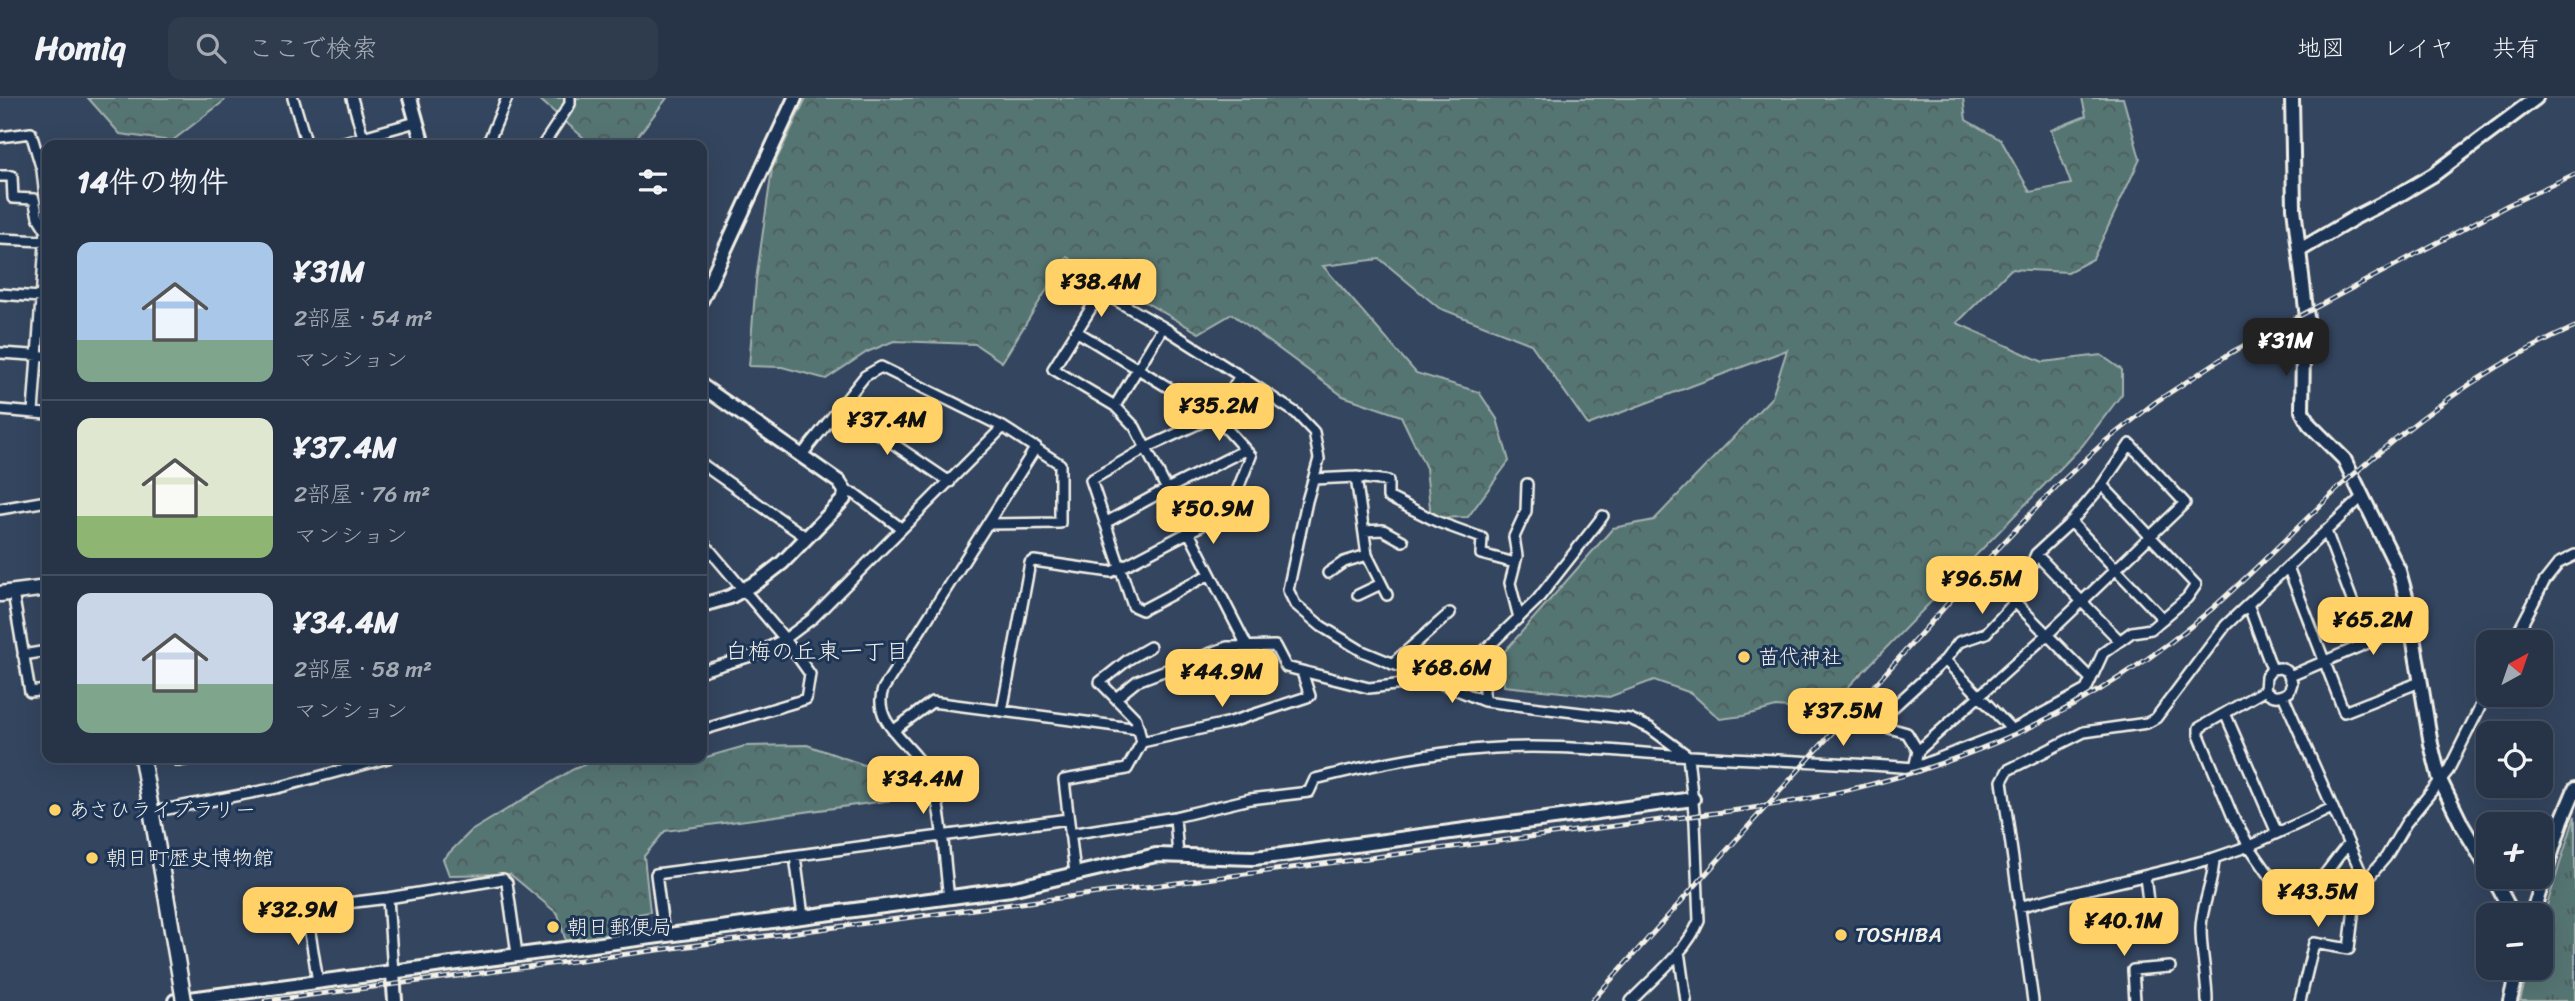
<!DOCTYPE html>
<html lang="ja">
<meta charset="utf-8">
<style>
body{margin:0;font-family:Sriracha,"Klee One",sans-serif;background:#2f3c4e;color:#f1f3f6;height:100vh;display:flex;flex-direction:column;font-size:26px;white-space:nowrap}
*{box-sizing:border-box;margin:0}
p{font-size:23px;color:#a4aab4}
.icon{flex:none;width:38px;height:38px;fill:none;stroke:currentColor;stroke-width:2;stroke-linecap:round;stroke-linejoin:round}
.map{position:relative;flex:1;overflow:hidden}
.details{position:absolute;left:42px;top:42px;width:665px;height:623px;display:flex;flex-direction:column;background:#273447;border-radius:14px;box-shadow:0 7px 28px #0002,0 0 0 2px #434f60}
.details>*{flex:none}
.needle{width:46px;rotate:40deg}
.fabs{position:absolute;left:2476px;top:532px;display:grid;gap:14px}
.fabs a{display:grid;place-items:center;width:77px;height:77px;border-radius:14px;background:#273447;box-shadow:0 7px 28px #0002,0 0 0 2px #434f60;font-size:35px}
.price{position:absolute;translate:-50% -60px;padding:0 16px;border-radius:14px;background:#ffd166;color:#111;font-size:23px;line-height:46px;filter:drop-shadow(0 2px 4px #0008)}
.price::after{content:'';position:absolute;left:50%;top:42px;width:21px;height:16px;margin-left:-10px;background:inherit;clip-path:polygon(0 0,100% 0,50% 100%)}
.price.current{background:#222;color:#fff}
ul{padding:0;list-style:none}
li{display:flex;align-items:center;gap:21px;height:175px;padding:0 35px}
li+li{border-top:2px solid #434f60}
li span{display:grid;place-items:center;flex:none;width:196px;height:140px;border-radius:14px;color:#555}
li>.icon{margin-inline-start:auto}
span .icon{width:84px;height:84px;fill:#fffc;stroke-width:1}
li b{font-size:30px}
h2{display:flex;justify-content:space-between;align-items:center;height:84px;padding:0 35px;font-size:30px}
header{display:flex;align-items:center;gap:42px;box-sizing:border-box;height:98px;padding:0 35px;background:#273447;border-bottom:2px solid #434f60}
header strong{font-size:33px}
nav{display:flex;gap:38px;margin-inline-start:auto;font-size:24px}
.search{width:490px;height:63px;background:#2f3c4e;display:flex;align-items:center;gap:18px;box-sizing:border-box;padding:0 24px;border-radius:14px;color:#a4aab4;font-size:26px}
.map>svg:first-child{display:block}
.grass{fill:url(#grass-tufts);stroke:#a4b2ae;stroke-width:2}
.forest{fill:url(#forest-crowns);stroke:#a4b2ae;stroke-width:2}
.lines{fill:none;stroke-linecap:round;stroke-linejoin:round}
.street-casing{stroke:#f4f1e8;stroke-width:14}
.secondary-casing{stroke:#f4f1e8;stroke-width:18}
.primary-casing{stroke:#f4f1e8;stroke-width:19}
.street{stroke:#1d3557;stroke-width:9}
.secondary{stroke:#1d3557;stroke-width:12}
.primary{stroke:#1d3557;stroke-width:14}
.rail-casing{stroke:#f4f1e8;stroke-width:5}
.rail{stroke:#1d3557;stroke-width:2.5;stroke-dasharray:8;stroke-linecap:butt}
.primary-bridge-casing{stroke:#f4f1e8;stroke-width:19;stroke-linecap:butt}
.primary-bridge{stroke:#1d3557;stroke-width:14}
.poi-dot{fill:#ffd166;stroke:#1d3557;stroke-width:2.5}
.labels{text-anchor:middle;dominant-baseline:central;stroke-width:6;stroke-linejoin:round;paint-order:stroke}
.poi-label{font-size:21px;fill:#f4f1e8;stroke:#1d3557;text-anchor:start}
.neighbourhood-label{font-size:23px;fill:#f4f1e8;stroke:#1d3557}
</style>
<header>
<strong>Homiq</strong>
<div class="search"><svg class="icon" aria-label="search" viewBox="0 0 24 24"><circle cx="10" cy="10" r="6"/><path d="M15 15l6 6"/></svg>ここで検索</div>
<nav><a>地図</a><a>レイヤ</a><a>共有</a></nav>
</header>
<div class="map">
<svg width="2575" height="903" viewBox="0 0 2575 903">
<defs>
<pattern id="grass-tufts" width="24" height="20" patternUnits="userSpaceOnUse" patternTransform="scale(1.75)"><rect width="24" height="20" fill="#547473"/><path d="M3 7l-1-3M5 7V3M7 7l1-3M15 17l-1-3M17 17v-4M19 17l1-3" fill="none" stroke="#4e5c5a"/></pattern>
<pattern id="forest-crowns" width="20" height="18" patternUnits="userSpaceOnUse" patternTransform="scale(1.75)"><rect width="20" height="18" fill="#547473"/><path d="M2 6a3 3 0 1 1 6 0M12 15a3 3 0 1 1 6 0" fill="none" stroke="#4e5c5a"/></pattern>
</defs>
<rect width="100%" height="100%" fill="#34455f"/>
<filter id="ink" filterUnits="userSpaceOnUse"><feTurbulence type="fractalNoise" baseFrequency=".0143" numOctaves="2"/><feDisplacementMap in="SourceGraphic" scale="14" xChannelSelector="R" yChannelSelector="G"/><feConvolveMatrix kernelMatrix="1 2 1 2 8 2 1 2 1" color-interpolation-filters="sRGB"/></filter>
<g filter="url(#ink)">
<path class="grass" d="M2575,718V903H2520L2529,870H2541V826Z"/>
<path class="forest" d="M88,0H223L224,3L172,43L120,36Z
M538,0H667L631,47H592Z
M806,0H1963L1966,22L2001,42L2030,94L2071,86L2051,32L2086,18L2082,0H2123L2140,61L2093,161L2068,174L2011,171L1957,225L2043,264L2101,257L2122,272V296L2082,348L1825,613L1776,609L1743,618L1720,621L1691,595L1654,582L1609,599L1504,588L1503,555L1613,430L1654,422L1772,299L1787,252L1588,327L1531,246L1439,210L1380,161L1323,168L1416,275L1479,294L1497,321L1509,363L1468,419L1431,420L1426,370L1401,318L1343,298L1232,216L1199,235L1067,159L1002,264L975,246L894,243L867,254L826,281L782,269L749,268L756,182L772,71Z
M807,647L910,683L917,692L900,701L665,733L644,758L650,814L627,818L629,835L566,844L558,816L510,776L449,777L443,761L471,733L572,672L599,660H676L682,666L745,648Z"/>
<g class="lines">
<g class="street-casing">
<path id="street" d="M293,0L307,47
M352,0L363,39
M0,39L31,35L42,72L47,118
M334,47L416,24
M487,47L507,0
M543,47L570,6V0
M0,78H12L13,100L34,101L38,119L46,132L33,314
M0,141L45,143
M1068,175L1163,229L1240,278L1296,315L1314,334L1319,361L1307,403L1288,492L1295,506L1321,528L1362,553L1484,603L1630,621L1650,630L1688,658L1695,724L1699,823C1686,854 1654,879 1631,903
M1101,194L1053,271L1115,308L1135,329L1247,548
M0,196L40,199
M1076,233L1215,318L1251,358L1229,413L1120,470L1111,474L1034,463L1030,465L1002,613L1139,631
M0,255L47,258
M1115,308L1163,229
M839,309L950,384
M0,312L47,316
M801,358L865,278L881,269L1003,329L1060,366V425L988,426
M702,366L807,440
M1356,379L1367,457L1387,497
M1314,381L1356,379L1388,383V399L1438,424L1482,440L1481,456L1515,465
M845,393L855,396L901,430
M0,411L47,403
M2071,424L2163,521
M1105,425L1167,391L1245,352
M1364,433L1383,432L1403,443
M2326,433L2368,545
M702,443L785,541L810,576L806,601L702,632
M2036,456L2120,543
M2288,469L2344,614L2420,584
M1328,475L1344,464L1367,457
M1210,476L1142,512L1133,508L1091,382L1146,350L1215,318L1240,278
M13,495L30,594L47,592
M1358,497L1381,486
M2015,504L2091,581
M2248,506L2272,571L2266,579L2265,592C2274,601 2279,599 2289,594L2292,585L2287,573L2280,570L2272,571
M1519,520L1510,485L1517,458L1514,439L1526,413L1527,386
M2513,544L2544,484L2559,465L2575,457
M23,557L47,553
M1945,562L2012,632
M1392,566L1450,515
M702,573L751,558L785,541L813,520L1003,329
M2290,578L2410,527
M2265,592L2199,630V637L2233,719L2249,748L2284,798C2310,810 2331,763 2348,747
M2283,597L2365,783
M1116,600L1137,583L1227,549L1275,548L1286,569L1369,590L1430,583
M1484,603V553L1537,502L1603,418
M2225,615L2277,735
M894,632L932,604L1002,613
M1142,644L1231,624L1310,598L1302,574
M178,660V663L194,660
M1914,670L2012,632L2086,592L2103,555L2132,534L2151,531L2187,500L2196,487L2102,387
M152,714L277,690L388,660
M1175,719L1178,758
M1070,736L1175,719L1250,701L1309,694L1315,681C1370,667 1426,655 1483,651C1552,645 1621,654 1690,658C1765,662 1839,664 1914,670L1918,653L2048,536L2185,405L2130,346L2102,387L2071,424L2036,456L2015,504L1986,535L1959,544L1945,562L1875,626L1907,635L1918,653
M795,758L803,818
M1075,775L1064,682L1127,671L1142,644L1136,621L1100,584L1129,561L1150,549
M2145,779L2152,835
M388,800L393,875
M949,800C944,765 943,701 926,672C912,646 871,625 883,591L1036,349
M2019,809C2083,791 2149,778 2214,760
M664,837L656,776L1068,721
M1679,853L1686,903
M318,884L306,810L388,800L503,781L507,785L517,856
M2033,903L2002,683L2008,672L2084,634L2147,625L2156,620L2226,527L2363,398
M2135,903L2133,872L2170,869
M2207,903C2207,879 2201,855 2201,831C2201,807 2214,785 2214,760L2249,748L2332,710
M2300,903L2314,845L2349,851L2356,794L2386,759L2406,725L2448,673L2488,593"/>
</g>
<g class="secondary-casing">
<path id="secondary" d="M410,0L423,47
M2292,0L2294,110L2307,220L2303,255L2302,313L2309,326L2344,361L2399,473L2407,502L2431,646L2440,682L2462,727L2488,771
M2300,152L2356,119L2399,97L2433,77L2536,0
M702,201L795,0
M702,288L839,384L845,393L844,401L782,465L760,482L730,499L702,507
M2493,779L2513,817
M2532,817L2562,722L2575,691
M393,875L395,903
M175,903L1011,791L1156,757L1253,760L1282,757L1693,701
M2510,903L2518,870"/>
</g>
<g class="primary-casing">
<path id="primary" d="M0,496L47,490
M142,660L166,797"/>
</g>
<use href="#street" class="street"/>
<use href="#secondary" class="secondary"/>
<use href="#primary" class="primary"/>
<g class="rail-casing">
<path id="rail" d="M265,903L1746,711C1923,686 2077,627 2214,509C2259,469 2300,426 2344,385C2412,323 2490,266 2575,229
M1592,903L1976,474L2057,388L2103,345L2157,303L2232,254L2508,107L2575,76"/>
</g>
<use href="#rail" class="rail"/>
<g class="primary-bridge-casing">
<path id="primary-bridge" d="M166,797L184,903"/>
</g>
<use href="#primary-bridge" class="primary-bridge"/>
</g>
</g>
<g class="poi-dot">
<circle cx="1744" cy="559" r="7"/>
<circle cx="55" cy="712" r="7"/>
<circle cx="92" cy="760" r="7"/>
<circle cx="553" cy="829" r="7"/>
<circle cx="1841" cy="837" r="7"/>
</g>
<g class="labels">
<g class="poi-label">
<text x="1758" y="559">苗代神社</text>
<text x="69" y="712">あさひライブラリー</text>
<text x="106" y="760">朝日町歴史博物館</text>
<text x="567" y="829">朝日郵便局</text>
<text x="1855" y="837">TOSHIBA</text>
</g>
<g class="neighbourhood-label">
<text x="817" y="553">白梅の丘東一丁目</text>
</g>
</g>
</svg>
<div class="fabs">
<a><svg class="needle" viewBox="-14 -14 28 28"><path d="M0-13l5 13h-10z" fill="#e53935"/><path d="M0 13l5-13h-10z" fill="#a4aab4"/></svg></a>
<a><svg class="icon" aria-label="locate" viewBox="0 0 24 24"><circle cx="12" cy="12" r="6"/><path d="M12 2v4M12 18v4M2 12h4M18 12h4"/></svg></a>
<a>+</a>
<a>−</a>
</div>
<b class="price" style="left:1101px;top:221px">¥38.4M</b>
<b class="price current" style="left:2286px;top:280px">¥31M</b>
<b class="price" style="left:1219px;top:345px">¥35.2M</b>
<b class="price" style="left:887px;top:359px">¥37.4M</b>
<b class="price" style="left:1213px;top:448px">¥50.9M</b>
<b class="price" style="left:1982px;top:518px">¥96.5M</b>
<b class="price" style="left:2373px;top:559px">¥65.2M</b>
<b class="price" style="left:1452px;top:607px">¥68.6M</b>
<b class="price" style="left:1222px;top:611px">¥44.9M</b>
<b class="price" style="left:1843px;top:650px">¥37.5M</b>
<b class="price" style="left:923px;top:718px">¥34.4M</b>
<b class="price" style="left:2318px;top:831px">¥43.5M</b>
<b class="price" style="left:298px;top:849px">¥32.9M</b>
<b class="price" style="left:2124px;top:860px">¥40.1M</b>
<section class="details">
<h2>14件の物件<svg class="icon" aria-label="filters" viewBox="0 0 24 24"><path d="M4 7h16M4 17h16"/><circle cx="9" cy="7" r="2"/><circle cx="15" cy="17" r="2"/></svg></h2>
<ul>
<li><span style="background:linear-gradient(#a9c7e8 70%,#7fa58c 0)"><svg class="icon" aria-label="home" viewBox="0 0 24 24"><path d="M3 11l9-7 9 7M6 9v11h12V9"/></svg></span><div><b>¥31M</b><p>2部屋 · 54 m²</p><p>マンション</p></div></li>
<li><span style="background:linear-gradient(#dfe7d0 70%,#8fb573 0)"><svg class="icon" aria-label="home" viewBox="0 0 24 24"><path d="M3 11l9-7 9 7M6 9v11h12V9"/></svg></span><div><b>¥37.4M</b><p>2部屋 · 76 m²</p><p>マンション</p></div></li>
<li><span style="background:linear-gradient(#c9d6e8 65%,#7fa58c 0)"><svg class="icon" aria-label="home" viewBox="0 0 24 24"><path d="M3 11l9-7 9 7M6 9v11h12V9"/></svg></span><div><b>¥34.4M</b><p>2部屋 · 58 m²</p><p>マンション</p></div></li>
</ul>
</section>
</div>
